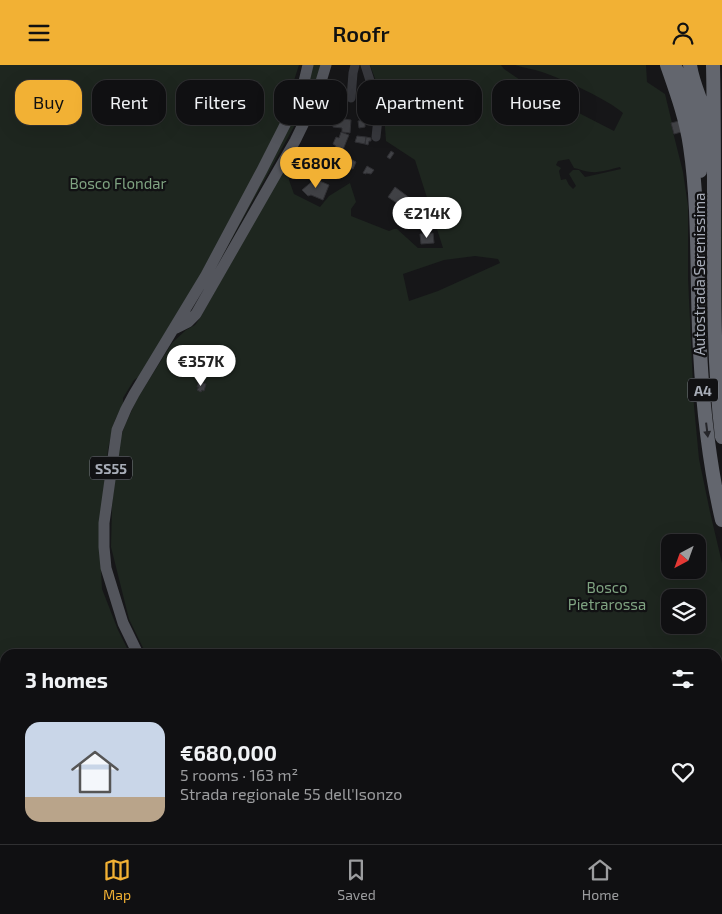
<!DOCTYPE html>
<meta charset="utf-8">
<style>
body{margin:0;font-family:"Exo 2",sans-serif;background:#1e1e20;color:#f1f3f6;height:100vh;display:flex;flex-direction:column;font-size:19px;white-space:nowrap}
*{box-sizing:border-box;margin:0}
p{font-size:16px;color:#9c9d9f}
.icon{flex:none;width:28px;height:28px;fill:none;stroke:currentColor;stroke-width:2;stroke-linecap:round;stroke-linejoin:round}
.map{position:relative;flex:1;overflow:hidden}
.details{position:absolute;left:0px;top:584px;width:722px;height:196px;display:flex;flex-direction:column;background:#101012;border-radius:15px 15px 0 0;box-shadow:0 5px 20px #0002,0 0 0 1px #303032}
.details>*{flex:none}
.banner{position:absolute;left:15px;top:15px;width:692px;height:45px;display:flex;gap:10px}
.needle{width:32px;rotate:221deg}
.controls{position:absolute;left:661px;top:469px;display:grid;gap:10px}
.controls a{display:grid;place-items:center;width:45px;height:45px;border-radius:10px;background:#101012;box-shadow:0 5px 20px #0002,0 0 0 1px #303032;font-size:25px}
.price{position:absolute;translate:-50% -42px;padding:0 11px;border-radius:18px;background:#fff;color:#222;font-size:16px;line-height:32px;filter:drop-shadow(0 1px 2px #0008)}
.price::after{content:'';position:absolute;left:50%;top:30px;width:15px;height:11px;margin-left:-8px;background:inherit;clip-path:polygon(0 0,100% 0,50% 100%)}
.price.on{background:#f2b134;color:#111}
ul{padding:0;list-style:none}
li{display:flex;align-items:center;gap:15px;height:125px;padding:0 25px}
li span{display:grid;place-items:center;flex:none;width:140px;height:100px;border-radius:15px;color:#555}
li>.icon{margin-inline-start:auto}
span .icon{width:60px;height:60px;fill:#fffc;stroke-width:1}
li b{font-size:21px}
h2{display:flex;justify-content:space-between;align-items:center;height:60px;padding:0 25px;font-size:21px}
.chip{padding:0 18px;border-radius:15px;background:#101012;box-shadow:0 5px 20px #0002,0 0 0 1px #303032;font-size:18px;line-height:45px}
.chip.on{background:#f2b134;color:#111}
header{display:flex;justify-content:space-between;align-items:center;height:65px;padding:0 25px;background:#f2b134;color:#111;font-size:22px;font-weight:600}
.dock{display:flex;justify-content:space-around;align-items:center;height:70px;border-top:1px solid #303032;background:#101012;font-size:14px;color:#9c9d9f}
.dock a{display:grid;justify-items:center;gap:2px}
.dock .on{color:#f2b134}
.map>svg:first-child{display:block}
.green{fill:#1e261f;fill-rule:evenodd}
.building{fill:#404145;stroke:#303034}
.lines{fill:none;stroke-linecap:round;stroke-linejoin:round}
.minor{stroke:#37383d;stroke-width:9}
.major{stroke:#53555c;stroke-width:11}
.highway{stroke:#63666e;stroke-width:14}
.oneway{fill:#26262a}
.labels{text-anchor:middle;dominant-baseline:central;stroke-width:4.5;stroke-linejoin:round;paint-order:stroke}
.shield{fill:#111113;stroke:#7b7e86;stroke-width:1}
.shield-label{font-size:14px;font-weight:bold;fill:#a8adb8}
.park-label{font-size:15px;fill:#7fa381;stroke:#111113}
.street-label{font-size:15px;fill:#a8adb8;stroke:#111113}
</style>
<header><svg class="icon" aria-label="menu" viewBox="0 0 24 24"><path d="M4 6h16M4 12h16M4 18h16"/></svg>Roofr<svg class="icon" aria-label="person" viewBox="0 0 24 24"><circle cx="12" cy="8" r="4"/><path d="M4 21q1-7 8-7t8 7"/></svg></header>
<div class="map">
<svg width="722" height="779" viewBox="0 0 722 779">
<rect width="100%" height="100%" fill="#161618"/>
<path class="green" d="M0,0H299L278,65L210,195L140,311L134,315L123,333V340L116,353L113,361L108,384L99,468L102,524L118,565L130,589H5V775H213L214,779H0Z
M313,0H321L311,31L215,204Z
M370,0H501L504,4L523,17L516,30L530,37L541,26L554,30L575,46L614,66L623,48C607,34 563,14 542,7C533,4 524,3 515,0H646L647,17L665,29L672,58L671,59L683,107L688,141V213L694,341L699,394L710,447L722,498V779H231L229,775H718V589H146L129,554L111,482L112,441L117,393L120,374L125,360L137,334L172,278L186,265L195,260L200,253L291,90L289,115L294,129L320,142L329,131L350,118L356,137L351,144V151L389,166L394,164H397L418,183H443L415,95L386,76L383,35ZM569,94L574,103C580,104 586,107 591,107C600,108 611,104 620,102L621,104L585,112L579,105H573L569,109L576,121L573,124L569,120L566,114L561,115L559,106L561,103L556,100L558,96ZM475,191L498,194L500,198L438,226L409,236L403,209L444,195ZM670,478H698V505H670ZM670,532H698V560H670Z
M722,121V268L720,199Z"/>
<path class="building" d="M337,28H347L344,54L351,55L350,68L342,67V63L333,62L335,35H336Z
M700,51L703,61L674,69L671,58Z
M365,55V62L359,63L358,56Z
M341,67L349,70L342,87H344L343,90L356,97L353,104L346,101L344,105L340,103L342,99L330,94L336,81L333,79L336,72L339,73Z
M357,71L366,72L365,79L355,77Z
M366,72L371,73V76H369L368,80L365,79Z
M391,86L394,88L390,94L387,92Z
M367,101L374,105L371,109L366,108V109L363,108Z
M315,114L329,120L323,135L311,130L308,131L302,125Z
M395,122L411,134L404,143L388,132Z
M433,168L434,178L421,179L420,169Z
M199,316L206,319L204,326L202,325L201,327L197,325L199,322H197Z"/>
<g class="lines">
<path class="minor" d="M365,0L379,44L376,72
M351,33L353,8L355,0"/>
<path class="major" d="M176,263L188,257L196,249L295,76L316,33L326,0
M138,589L123,558L106,503L104,482V458L114,386L117,365L126,344L134,329L206,210L262,105L293,44L302,25L308,0
M221,775L222,779"/>
<path class="highway" d="M667,0C676,26 686,53 690,81C700,148 696,217 700,286C703,343 709,399 722,455
M690,0C693,22 705,41 708,62
M713,0C714,47 714,94 714,141C714,218 713,295 722,372
M676,4C687,26 696,46 700,70C701,82 700,94 700,106"/>
</g>
<defs><path id="oneway-solid" d="M-6-.8H1V-3.2L6.5 0L1 3.2V.8H-6Z" transform="scale(1.25)"/></defs>
<use class="oneway" href="#oneway-solid" transform="translate(707 365) rotate(83)"/>
<g class="labels">
<g class="shield">
<rect x="688" y="313.5" width="30" height="23" rx="4"/>
<rect x="90" y="391.5" width="42" height="23" rx="4"/>
</g>
<g class="shield-label">
<text x="703" y="325">A4</text>
<text x="111" y="403">SS55</text>
</g>
<g class="park-label">
<text x="118" y="118">Bosco Flondar</text>
<text x="607" y="522">Bosco<tspan x="607" dy="17">Pietrarossa</tspan></text>
</g>
<g class="street-label">
<text transform="translate(699 209) rotate(-90)">Autostrada Serenissima</text>
</g>
</g>
</svg>
<div class="controls">
<a><svg class="needle" viewBox="-14 -14 28 28"><path d="M0-13l5 13h-10z" fill="#e53935"/><path d="M0 13l5-13h-10z" fill="#9c9d9f"/></svg></a>
<a><svg class="icon" aria-label="layers" viewBox="0 0 24 24"><path d="M12 4l9 5-9 5-9-5zM3 14l9 5 9-5"/></svg></a>
</div>
<b class="price on" style="left:316px;top:124px">€680K</b>
<b class="price" style="left:427px;top:174px">€214K</b>
<b class="price" style="left:201px;top:322px">€357K</b>
<div class="banner">
<a class="chip on">Buy</a>
<a class="chip">Rent</a>
<a class="chip">Filters</a>
<a class="chip">New</a>
<a class="chip">Apartment</a>
<a class="chip">House</a>
</div>
<section class="details">
<h2>3 homes<svg class="icon" aria-label="filters" viewBox="0 0 24 24"><path d="M4 7h16M4 17h16"/><circle cx="9" cy="7" r="2"/><circle cx="15" cy="17" r="2"/></svg></h2>
<ul>
<li><span style="background:linear-gradient(#c9d6e8 75%,#b9a48a 0)"><svg class="icon" aria-label="home" viewBox="0 0 24 24"><path d="M3 11l9-7 9 7M6 9v11h12V9"/></svg></span><div><b>€680,000</b><p>5 rooms · 163 m²</p><p>Strada regionale 55 dell'Isonzo</p></div><svg class="icon" aria-label="heart" viewBox="0 0 24 24"><path d="M12 20l-8-8c-3-5 5-10 8-4 3-6 11-1 8 4z"/></svg></li>
</ul>
</section>
</div>
<nav class="dock">
<a class="on"><svg class="icon" aria-label="map" viewBox="0 0 24 24"><path d="M3 6l6-2 6 2 6-2v14l-6 2-6-2-6 2zM9 4v14M15 6v14"/></svg>Map</a>
<a><svg class="icon" aria-label="saved" viewBox="0 0 24 24"><path d="M7 4h10v16l-5-4-5 4z"/></svg>Saved</a>
<a><svg class="icon" aria-label="home" viewBox="0 0 24 24"><path d="M3 11l9-7 9 7M6 9v11h12V9"/></svg>Home</a>
</nav>
